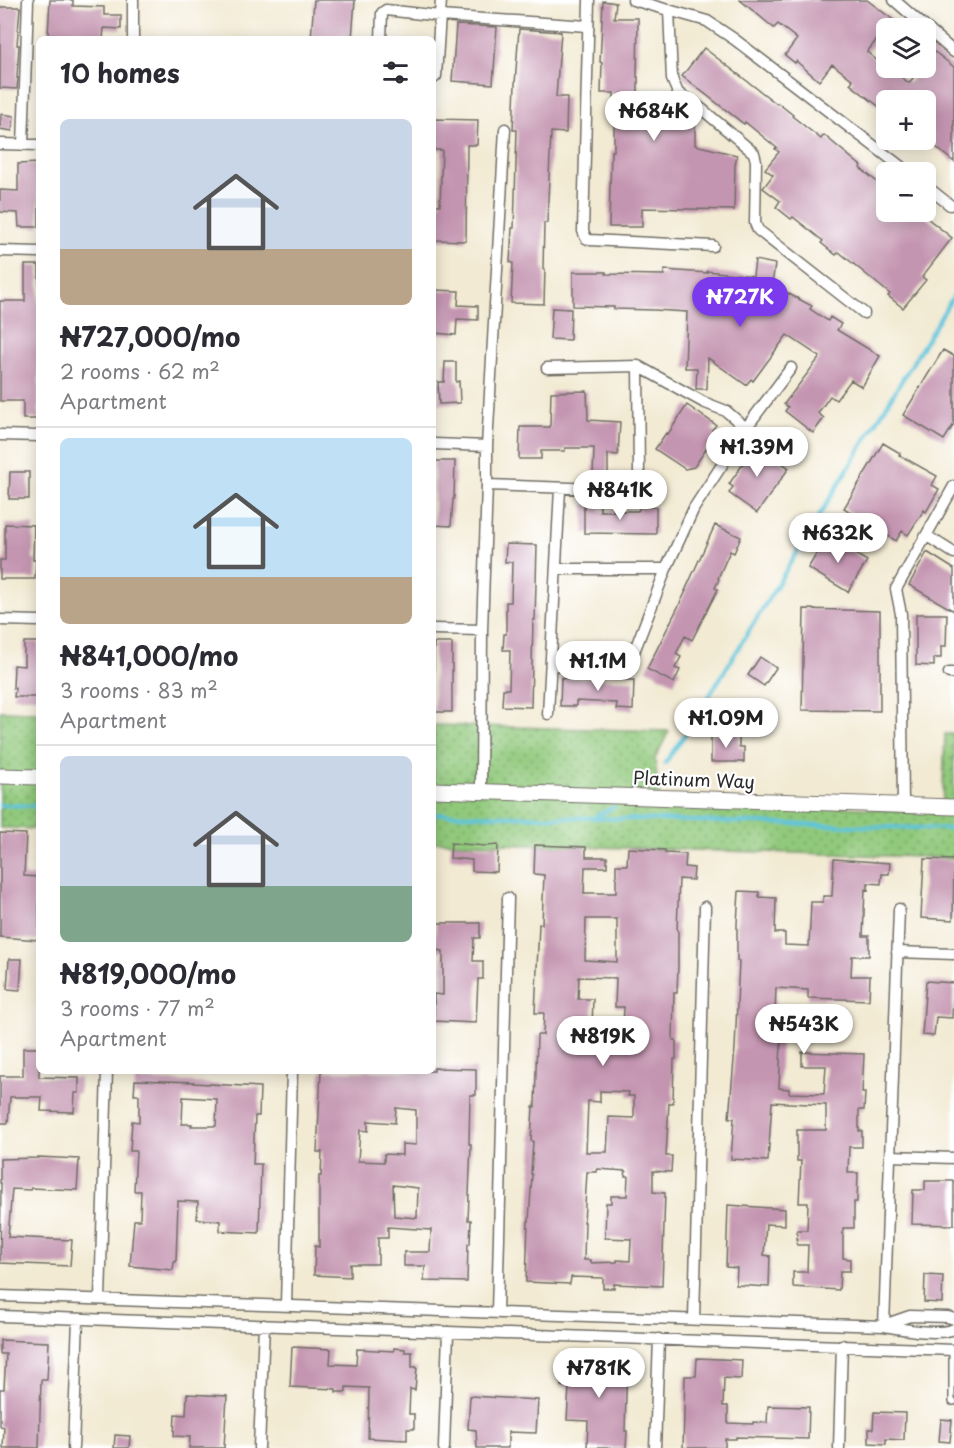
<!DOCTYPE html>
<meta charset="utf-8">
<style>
body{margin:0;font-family:"Playpen Sans",sans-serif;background:#f7f7f7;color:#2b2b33;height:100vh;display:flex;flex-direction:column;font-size:22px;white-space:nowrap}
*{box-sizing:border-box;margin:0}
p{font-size:20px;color:#7c7c81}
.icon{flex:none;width:33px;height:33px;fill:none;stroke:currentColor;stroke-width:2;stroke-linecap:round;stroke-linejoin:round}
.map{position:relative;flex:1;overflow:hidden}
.sheet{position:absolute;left:36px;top:36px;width:400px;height:1038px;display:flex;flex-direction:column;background:#fff;border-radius:9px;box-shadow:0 3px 15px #0003}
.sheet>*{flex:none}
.buttons{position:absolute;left:876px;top:18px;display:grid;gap:12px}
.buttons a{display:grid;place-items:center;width:60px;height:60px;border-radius:9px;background:#fff;box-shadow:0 3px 15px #0003;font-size:30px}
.price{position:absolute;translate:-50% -51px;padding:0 14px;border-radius:21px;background:#fff;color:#222;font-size:20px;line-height:39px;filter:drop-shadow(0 2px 3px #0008)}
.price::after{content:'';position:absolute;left:50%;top:36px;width:18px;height:14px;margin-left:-9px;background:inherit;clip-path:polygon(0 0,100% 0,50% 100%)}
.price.active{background:#7c3aed;color:#fff}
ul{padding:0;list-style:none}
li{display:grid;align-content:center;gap:12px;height:318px;padding:0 24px}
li+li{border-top:2px solid #e1e1e2}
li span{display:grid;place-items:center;height:186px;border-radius:9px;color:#555}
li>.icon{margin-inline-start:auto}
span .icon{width:108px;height:108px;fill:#fffc;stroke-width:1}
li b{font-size:26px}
h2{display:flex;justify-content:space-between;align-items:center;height:72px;padding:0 24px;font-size:26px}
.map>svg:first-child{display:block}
.grass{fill:url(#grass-dots);stroke:#5e7a54;stroke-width:1.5}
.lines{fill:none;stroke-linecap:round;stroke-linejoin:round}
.stream{stroke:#5ec5db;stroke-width:4}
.building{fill:#c495b1;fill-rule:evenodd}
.lane-casing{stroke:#716e66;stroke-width:8}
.street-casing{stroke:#716e66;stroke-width:13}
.secondary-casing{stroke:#716e66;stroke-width:17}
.lane{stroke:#fff;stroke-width:5}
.street{stroke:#fff;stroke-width:10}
.secondary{stroke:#fff;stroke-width:15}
.labels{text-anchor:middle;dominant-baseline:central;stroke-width:4.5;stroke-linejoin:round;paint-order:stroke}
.street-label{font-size:18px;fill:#2b2b2b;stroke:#fff}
</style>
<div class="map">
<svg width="954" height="1448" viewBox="0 0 954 1448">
<defs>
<pattern id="grass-dots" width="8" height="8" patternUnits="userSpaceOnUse" patternTransform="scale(1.5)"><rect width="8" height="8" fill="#91c97c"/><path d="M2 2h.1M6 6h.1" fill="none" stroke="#77a366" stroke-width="1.8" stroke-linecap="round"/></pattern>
</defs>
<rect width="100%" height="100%" fill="#fff"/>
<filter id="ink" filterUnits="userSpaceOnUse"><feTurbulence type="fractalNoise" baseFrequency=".0167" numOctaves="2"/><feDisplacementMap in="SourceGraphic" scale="12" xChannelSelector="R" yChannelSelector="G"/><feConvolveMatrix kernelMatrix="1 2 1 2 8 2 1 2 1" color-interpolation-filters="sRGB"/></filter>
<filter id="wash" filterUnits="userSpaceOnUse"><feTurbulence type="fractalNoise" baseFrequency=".008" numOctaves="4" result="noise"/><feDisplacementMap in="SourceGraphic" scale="24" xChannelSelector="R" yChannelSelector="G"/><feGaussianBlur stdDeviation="1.35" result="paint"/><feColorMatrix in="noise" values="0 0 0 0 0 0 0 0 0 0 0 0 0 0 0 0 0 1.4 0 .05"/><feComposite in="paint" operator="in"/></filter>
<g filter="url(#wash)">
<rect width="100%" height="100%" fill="#f2ead3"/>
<path class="grass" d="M0,711L39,712V829L0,828Z
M434,725L669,731L655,759L660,806L790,804L942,813L945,734H954V858L434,842Z"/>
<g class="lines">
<path class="stream" d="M665,763L691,726L954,295
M0,805L39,806
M434,814L593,818L954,829
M596,816L614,807"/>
</g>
<g id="blocks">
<path class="building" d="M50,0H73V6L104,7V15H121V29L104,28L103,39H80V37L48,35Z
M314,0H355L352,39H311Z
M740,0H867L904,28H886L867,52L886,68H889L909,83L921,68H926V45L954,67V162L926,139V100H886V112L850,84L853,80L832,64L819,81L796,61L795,63L785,55L797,39L778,24L774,28Z
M603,1L616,3L614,18H638L637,77H638V108H666V102L695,121V145L737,155L735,165L734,210L642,208V227H609L611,151H614V93H601L602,63L600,62Z
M0,7H20L17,45H19L17,78H18L17,89L0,88Z
M456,25L497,27L493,84L452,81Z
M519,29L561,32L556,97H567L566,133L551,132L547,223H544L543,269H545L544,304L511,303L513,263L510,262L512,228H514L517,130H513L515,84Z
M704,48L777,104L778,103L793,115L792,116L821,139L824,135L861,166L860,168L886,189V212H932L927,218L952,238L922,277L926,280L903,308L888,296L890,294L867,275L839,252L836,255L821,243L823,241L793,217L791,219L776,207L780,201L763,188L773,175L765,169L779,152L775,149L777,148L745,122L744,124L682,76Z
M1,114L14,116L12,131L0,129Z
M434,119L478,120L477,145H467L466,241L434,240V205H440L442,150H434Z
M39,163V227H19L18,213L0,212V190L18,191V164Z
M755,260L775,264L772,285L812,306L810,309L828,321L830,317L841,324L837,330L880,356L862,387L851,380L836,400L830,396L818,413L824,418L813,433L785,411L788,407L784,404L820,357L787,335L753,381L751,379L746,385L708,358L707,389H696L697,368H685L687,312L654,310L614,309V307L573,306V272H606V274L664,275V270L707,273V271L753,276Z
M25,265H39V419H23V401H0V301H25Z
M434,290L459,291L458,305L478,306V320L457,319L456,335L434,333Z
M552,308L571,309L570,340L550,339Z
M943,350L954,356V424L944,440L903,415Z
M445,362H456V382L459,381L460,403L439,404L438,382H444Z
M587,391L588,420L620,422L618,455L608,454V476H593L594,448H565V451H541V459H519L520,427H550L551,392Z
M687,405L716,425L712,430L717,433L694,467L685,469L655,449L666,433L668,434Z
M883,443L900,453L899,455L937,476L932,485L939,489L926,512L924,510L908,535L902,531L896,541L844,508Z
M752,446L756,449L758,446L789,468L757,513L729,493L733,487L729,484L743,464L741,463Z
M434,461H455L454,499H453L451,526L434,525Z
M10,472H29V499H9Z
M584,504L600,505V511H638L640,507H656V534L584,533Z
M5,524L34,525L33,560H36L35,579H0V560H5Z
M715,525L741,537L734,553L730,551L718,578L719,579L715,588L718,589L692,640L685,636L676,654L681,657L675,668L680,670L674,683L647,669L686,591H685Z
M827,537L867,561L848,592L808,568Z
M506,544L537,545L535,620H533L531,707L502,706L503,689H509L510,650H503L504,634H506V602H511L512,562H505Z
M927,552L954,569V611L909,585Z
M804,609L880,611V711L802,710Z
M916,614H947L946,646H941V658H934V666L916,665Z
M24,642H39V697H14L15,688H13L14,665L24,666Z
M434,643H452V712H434Z
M760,657L776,668L764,686L748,675Z
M561,678L634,680L633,710L616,709L617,703L576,701V706H560Z
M711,734H739V747H744V762H711Z
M0,833L26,834L24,876L39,877V940L0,937Z
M451,843L486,846L498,845L497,872L472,871V860L450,858Z
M535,845L586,847V857H607V867H585L584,893H616V865H627L628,848L665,850V853L686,854L685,867L694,868L693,880L679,879L677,930H678V966L677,993H674L673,1040H676V1059H674L673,1103H669L666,1156H672L671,1172L653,1171V1192L665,1193L662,1286L614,1284V1288H603V1278L571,1277L570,1284L526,1282L528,1221H529L532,1174H531L533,1141H531L533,1107H535L537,1035H543L544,1013H535L539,924H542L544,875L534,874ZM586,919H617V962L585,960ZM579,977L616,978L615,1007H624L623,1028L592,1027L593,999H578ZM600,1091L629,1092L628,1096H634V1118L609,1117L607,1152H586L588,1101L600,1102ZM597,1169L626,1171L625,1176H628L627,1196H611V1203H606L605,1238L631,1239L630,1261L617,1260V1262L591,1263V1260H584L585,1222H584L587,1172H597Z
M834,859L890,863L889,874H882L881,884L868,883V890L865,889L863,936H869V956H852L851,976H870L869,1000L808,998V990L776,988L775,1014L782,1015L781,1026L788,1027L787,1042H781L779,1088L789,1089V1093L824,1094L826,1066H802V1052L864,1054L862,1093H865L864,1110H859V1131H862V1147H849L848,1173H858L857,1202H854V1228H843V1258L850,1259V1271H840L839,1290L793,1287V1272H807L808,1245H797V1230H807L808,1203H799L801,1161H797V1130H826V1105L772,1102L768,1161L731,1159L734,1118H729L735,1048L739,961H737V924L739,891L759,892V897L776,898L775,933H785V945L809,946L811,902H823V896H832Z
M924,859L954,860L953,920L921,918Z
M436,923H480V938H474L473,961H483V979H478L476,1023L434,1021V994L443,995V951L435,950Z
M9,959H22L20,990L7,989Z
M926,981L954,983L952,1018L936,1017L934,1036L922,1035Z
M23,1048H39V1077L79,1078V1093H75L74,1112L41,1111L42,1097H10L8,1123H0V1076H23Z
M434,1068L476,1069V1095H470L469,1144H471L468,1220H471L470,1244H468L467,1282L424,1281L425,1266H404V1252H430L431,1230L388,1227V1238H378V1264H350V1277L314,1275L315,1246L319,1247V1176H321L322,1152H317L321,1071H434ZM396,1108L416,1110V1145L402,1144V1155L384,1154V1162L358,1161L360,1130L368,1131V1121L395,1123ZM393,1185L418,1188L417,1218L394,1216Z
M135,1080L194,1082V1083L260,1087L259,1116H255L253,1164H261L259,1233L220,1231V1221L197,1219L198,1202L178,1201L176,1262H174L173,1270L130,1266L134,1220H140L141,1191H134L136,1151H130L132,1121L139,1122V1095H134ZM183,1097L217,1099L216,1126H191L192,1124H182Z
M38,1157L79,1159L77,1190L31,1188L30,1190L12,1189L8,1237L72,1240L70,1266L0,1263L1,1183H0V1159L38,1158Z
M925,1181H954V1225L912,1224L913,1190H925Z
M728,1205L785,1209V1225L766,1224L764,1255L770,1256L769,1287L736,1285L737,1268L726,1267Z
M925,1275L943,1276L942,1303L924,1302Z
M0,1340L49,1342L47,1380H41L39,1448H3L4,1427L0,1426V1389H4L6,1354H0Z
M292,1347L331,1349L330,1364L356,1365L357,1349L394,1351V1348L405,1349V1352H412V1367H417L415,1390L410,1389L409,1414H414V1429H407V1440L368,1438L369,1388L346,1387V1392H336V1389L290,1387Z
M591,1356L627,1358L625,1431H627L626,1448H587L588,1421L567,1420L569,1386H561L562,1363L591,1364Z
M697,1358L742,1360L741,1379L724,1378L723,1406H728V1423L753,1424V1422L767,1423L768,1406L809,1407L808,1439L736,1437V1439H725V1448H683L685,1376H696Z
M187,1394L227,1396L224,1448H189L190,1437L174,1436L175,1414L186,1415Z
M470,1396L538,1400L536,1433L508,1432V1448H477L476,1430L468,1429Z
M874,1412L905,1413L904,1440L886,1439V1444L869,1443V1429H873Z
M941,1419L952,1420L950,1442L939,1441Z
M115,1435L130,1436L129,1448H114Z"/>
</g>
</g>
<g filter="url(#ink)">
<use href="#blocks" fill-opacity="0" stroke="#716e66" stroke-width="1.5"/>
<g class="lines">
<g class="lane-casing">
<path id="lane" d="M952,1350V1402H954"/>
</g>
<g class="street-casing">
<path id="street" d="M589,0L583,231L586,238L590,240L713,246
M633,0L707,21L734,39L908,172
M894,0L954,52
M669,10L672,79L678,93L703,110L754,153L756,161L755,223L758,230L864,313
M133,39V0
M381,39L382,13L386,10L440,16L588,26
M434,78L436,76L441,0
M0,144L39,145
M23,145L28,0
M926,186L950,205
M0,251L39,252
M547,368L638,366L703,402L726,411L746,428
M0,435L39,436
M434,444L487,446
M487,485L625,490L636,485L639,476L638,366
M927,536L954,553
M556,569H666
M0,620L39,621
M434,629L482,630
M551,665L612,667L623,665L632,657L666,569L694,508L746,428L791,368
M949,673H954
M548,714L560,489
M481,791L482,630L487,485V446L505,129
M903,805L901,614L896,589L954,486
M897,952L954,954
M890,1156L954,1158
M0,1296L884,1326C902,1329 938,1336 954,1329
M100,1299L107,1071
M286,1305L292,1071
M497,1312L508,898
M0,1316L954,1350
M694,1319L705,907
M884,1325L910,1316L948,1317L954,1319
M884,1326L899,909
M73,1448L78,1319
M259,1448L264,1325
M444,1448L448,1332
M655,1448L659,1339
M839,1448L842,1345"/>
</g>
<g class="secondary-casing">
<path id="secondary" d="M0,776L39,777
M434,790L954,807"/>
</g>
<use href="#lane" class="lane"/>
<use href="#street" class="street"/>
<use href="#secondary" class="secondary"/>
</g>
</g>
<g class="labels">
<g class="street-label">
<text transform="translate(694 779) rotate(2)">Platinum Way</text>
</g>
</g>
</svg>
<div class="buttons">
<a><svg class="icon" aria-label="layers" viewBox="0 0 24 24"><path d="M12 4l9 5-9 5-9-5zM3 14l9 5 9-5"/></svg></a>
<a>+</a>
<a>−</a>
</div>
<b class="price" style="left:654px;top:142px">₦684K</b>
<b class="price active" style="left:740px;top:328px">₦727K</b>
<b class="price" style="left:757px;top:478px">₦1.39M</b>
<b class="price" style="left:620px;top:521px">₦841K</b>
<b class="price" style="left:838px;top:564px">₦632K</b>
<b class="price" style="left:598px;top:692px">₦1.1M</b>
<b class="price" style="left:726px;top:749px">₦1.09M</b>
<b class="price" style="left:804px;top:1055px">₦543K</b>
<b class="price" style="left:603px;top:1067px">₦819K</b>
<b class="price" style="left:599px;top:1399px">₦781K</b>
<section class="sheet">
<h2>10 homes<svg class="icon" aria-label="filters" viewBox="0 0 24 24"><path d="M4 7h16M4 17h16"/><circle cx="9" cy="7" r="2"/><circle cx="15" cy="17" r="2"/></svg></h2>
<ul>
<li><span style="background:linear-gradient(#c9d6e8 70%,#b9a48a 0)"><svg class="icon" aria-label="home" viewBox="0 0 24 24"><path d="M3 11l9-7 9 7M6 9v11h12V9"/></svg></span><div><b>₦727,000/mo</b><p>2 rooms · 62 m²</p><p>Apartment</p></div></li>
<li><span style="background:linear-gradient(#bfe0f5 75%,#b9a48a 0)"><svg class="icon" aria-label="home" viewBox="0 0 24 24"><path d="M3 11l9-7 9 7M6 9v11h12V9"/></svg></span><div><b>₦841,000/mo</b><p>3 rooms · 83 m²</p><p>Apartment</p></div></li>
<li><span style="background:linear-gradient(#c9d6e8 70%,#7fa58c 0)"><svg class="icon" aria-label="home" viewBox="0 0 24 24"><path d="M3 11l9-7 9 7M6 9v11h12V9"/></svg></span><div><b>₦819,000/mo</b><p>3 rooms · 77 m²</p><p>Apartment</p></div></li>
</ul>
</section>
</div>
